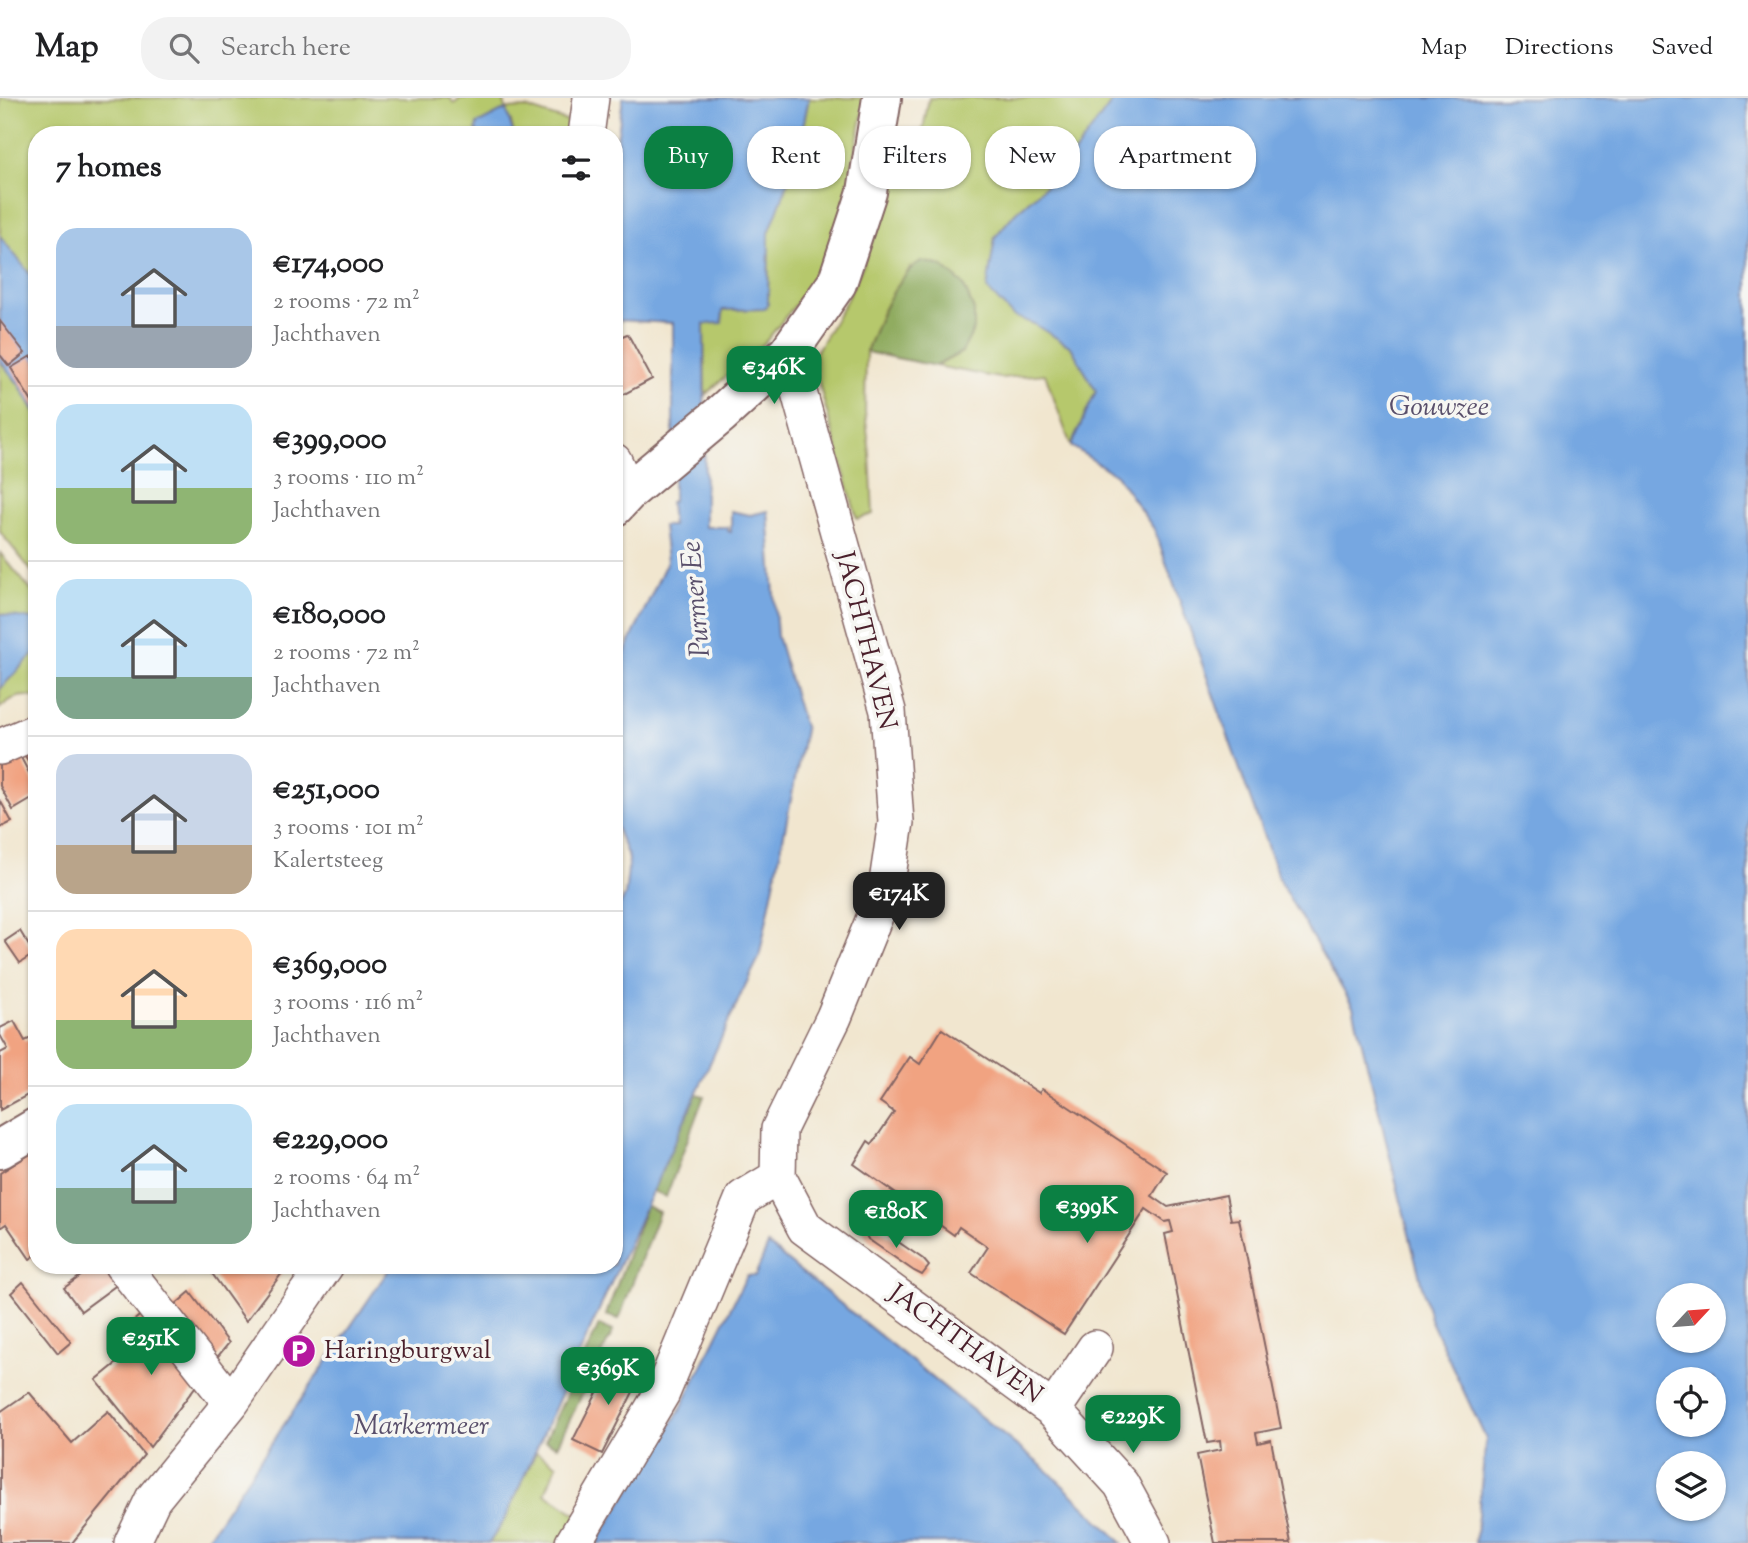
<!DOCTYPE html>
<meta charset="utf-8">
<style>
body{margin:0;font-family:"Sorts Mill Goudy",serif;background:#f2f2f2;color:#202124;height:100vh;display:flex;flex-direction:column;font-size:26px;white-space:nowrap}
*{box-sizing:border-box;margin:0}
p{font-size:23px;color:#757577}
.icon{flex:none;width:38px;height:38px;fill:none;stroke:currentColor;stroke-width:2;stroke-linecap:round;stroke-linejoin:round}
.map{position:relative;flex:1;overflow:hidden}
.sheet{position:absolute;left:28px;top:28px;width:595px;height:1148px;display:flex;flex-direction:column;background:#fff;border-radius:28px;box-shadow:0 2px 5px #0004}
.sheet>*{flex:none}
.hud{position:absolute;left:644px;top:28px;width:665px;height:63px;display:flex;gap:14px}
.needle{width:46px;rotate:64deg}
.fabs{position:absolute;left:1656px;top:1185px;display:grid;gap:14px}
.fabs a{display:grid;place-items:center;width:70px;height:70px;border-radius:50%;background:#fff;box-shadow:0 2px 5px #0004;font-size:35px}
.price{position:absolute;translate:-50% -60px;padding:0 16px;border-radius:14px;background:#0b8043;color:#fff;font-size:23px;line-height:46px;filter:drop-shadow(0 2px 4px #0008)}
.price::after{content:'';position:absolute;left:50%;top:42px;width:21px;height:16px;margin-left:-10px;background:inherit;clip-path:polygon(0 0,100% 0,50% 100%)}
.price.on{background:#222;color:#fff}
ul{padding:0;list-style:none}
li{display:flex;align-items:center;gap:21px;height:175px;padding:0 28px}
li+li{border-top:2px solid #e0e0e0}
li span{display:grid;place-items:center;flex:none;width:196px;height:140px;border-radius:21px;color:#555}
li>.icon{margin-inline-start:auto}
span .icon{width:84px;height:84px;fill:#fffc;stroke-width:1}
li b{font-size:30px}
h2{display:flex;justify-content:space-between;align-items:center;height:84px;padding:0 28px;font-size:30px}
.tag{padding:0 24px;border-radius:28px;background:#fff;box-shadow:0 2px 5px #0004;font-size:24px;line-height:63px}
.tag.on{background:#0b8043;color:#fff}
header{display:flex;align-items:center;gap:42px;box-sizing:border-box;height:98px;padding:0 35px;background:#fff;border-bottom:2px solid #e0e0e0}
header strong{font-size:33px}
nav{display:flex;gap:38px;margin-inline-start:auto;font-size:24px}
.search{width:490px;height:63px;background:#f2f2f2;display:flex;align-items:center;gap:18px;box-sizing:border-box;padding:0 24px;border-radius:28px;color:#757577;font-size:26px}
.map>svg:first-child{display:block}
.green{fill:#b6c86c;stroke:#80744c;stroke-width:2}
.forest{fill:#90ac60;stroke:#6d6646;stroke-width:2}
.water{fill:#76a7e1;stroke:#606386;stroke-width:2;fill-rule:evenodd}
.building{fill:#f1a381}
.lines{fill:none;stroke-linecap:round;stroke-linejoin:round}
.minor-casing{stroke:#846564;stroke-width:38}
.tertiary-casing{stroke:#846564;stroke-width:42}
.minor{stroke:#fff;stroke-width:35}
.tertiary{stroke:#fff;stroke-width:38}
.labels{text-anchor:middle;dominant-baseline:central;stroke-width:7;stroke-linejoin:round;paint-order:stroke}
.street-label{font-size:26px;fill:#4a1f2b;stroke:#f6f6f2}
.poi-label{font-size:26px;fill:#4a1f2b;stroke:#f6f6f2;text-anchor:start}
.water-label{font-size:28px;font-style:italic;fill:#594f6b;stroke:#f6f6f2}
</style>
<header>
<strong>Map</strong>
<div class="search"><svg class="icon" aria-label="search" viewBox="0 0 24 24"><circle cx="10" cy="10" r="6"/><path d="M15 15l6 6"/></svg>Search here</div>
<nav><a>Map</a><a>Directions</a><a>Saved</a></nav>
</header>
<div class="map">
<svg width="1748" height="1445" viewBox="0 0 1748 1445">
<rect width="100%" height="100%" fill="#f6f6f2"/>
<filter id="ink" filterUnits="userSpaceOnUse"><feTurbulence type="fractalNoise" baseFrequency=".0143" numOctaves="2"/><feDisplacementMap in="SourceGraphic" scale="14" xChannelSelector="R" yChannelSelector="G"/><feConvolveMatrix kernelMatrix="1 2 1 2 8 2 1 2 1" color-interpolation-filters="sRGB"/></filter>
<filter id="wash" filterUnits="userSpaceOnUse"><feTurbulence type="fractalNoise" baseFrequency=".00686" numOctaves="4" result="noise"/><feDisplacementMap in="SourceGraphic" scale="28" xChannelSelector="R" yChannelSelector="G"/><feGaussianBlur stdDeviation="1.57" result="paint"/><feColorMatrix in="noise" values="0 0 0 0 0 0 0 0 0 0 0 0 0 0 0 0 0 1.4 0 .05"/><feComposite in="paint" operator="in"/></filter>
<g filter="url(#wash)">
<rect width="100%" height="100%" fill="#f1e6cf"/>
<path class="green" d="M0,0H450L454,6L461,0H503L506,11L527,10L573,25L572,37H514L511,24L476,32L479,37H37V185L0,138Z
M809,0H866L840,126L812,186L767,242L705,297L704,225H722L723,212L765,211L768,206L769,135L795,66Z
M929,0H1115L1058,77L1015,115L995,139L988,187V191L1013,218L1034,226L1071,249L1096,293L1071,348L1045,276L1000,280L936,268L962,254L910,170L882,214L866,254L865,314L870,356L873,416L857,421L816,275L815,256L846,203L862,169L885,112L889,91L920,47Z
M0,263L18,285L37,317V480L0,434Z
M0,455L36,498L35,522L0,516Z
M37,552V600C23,595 10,600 0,610V591Z
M536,1354L557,1367L545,1395L579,1418L561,1445H489L505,1421Z"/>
<path class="forest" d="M921,163L942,168L963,186L974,212V231L962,254L936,268L866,254C878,224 893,181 921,163Z
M696,996L704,998L666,1099L653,1093Z
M646,1108L659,1114L619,1221L606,1217Z
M599,1227L613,1233L557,1348L545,1343Z"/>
<path class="water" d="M623,0H809L795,66L769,135L768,206L765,211L723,212L722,225L704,226L705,429H728V433L731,434V413L750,417L768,413L777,538L805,632L759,860L742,894L505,1421L489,1445H204L392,1167H614V816L625,798L629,761L614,725V570L622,561L667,463L663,428H672L670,404L673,403V225L614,222V63Z
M1115,0H1748V1445H1475L1486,1341L1430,1221L1353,909L1280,784L1154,431L1116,377L1071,348L1096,293L1071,249L1034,226L1013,218L987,191L995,139L1015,115L1058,77ZM1668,1197H1713V1242H1668ZM1668,1281H1713V1326H1668ZM1668,1365H1713V1410H1668Z
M506,11L514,37H479L476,32L477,26Z
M0,138L37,185V317L18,285L0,263Z
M0,516L37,522V552L0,591Z
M768,1147L1048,1373L1122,1445H596L679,1314L747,1177L755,1178Z"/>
<g id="blocks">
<path class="building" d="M0,223L25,255L9,268L0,257Z
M614,233L618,240L627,236L630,240L652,281L619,299L614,289Z
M31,258L37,267V312L11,270Z
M37,647V677L22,653Z
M18,654L37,690V698L13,712L0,688V662Z
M0,702L12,724L0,730Z
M20,833L34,856L20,865L5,843Z
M14,923L25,943L37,937V992L0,1012V955L8,951L0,937V930Z
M942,931L1039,995L1042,991L1167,1074L1152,1098L1168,1109L1226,1097L1231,1122L1239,1121L1281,1330L1256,1335L1258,1345L1271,1342L1291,1445H1215L1197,1357L1221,1352L1220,1343L1207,1345L1165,1136L1173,1134L1170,1123L1165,1124L1146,1111L1064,1236L971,1175L988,1149L959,1129L954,1137L854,1066L868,1043L872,1046L894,1014L880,1004L910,959L920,966Z
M35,1053L37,1156L30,1161L6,1126L0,1130V1075Z
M866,1129L878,1130L923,1161L929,1168L922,1177L914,1173L868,1141L863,1132Z
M96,1167H116L126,1180L81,1213L64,1190Z
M206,1167H277L282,1175L246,1223Z
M23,1184L71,1244L58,1255L11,1195Z
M190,1194L229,1245L209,1269L167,1214Z
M149,1210L204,1277L150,1349L96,1282L134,1251L120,1234Z
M614,1261L642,1276L602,1356L573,1342Z
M29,1294L72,1345L108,1313L144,1357L72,1445H0V1314Z"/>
</g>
</g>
<g filter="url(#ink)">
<use href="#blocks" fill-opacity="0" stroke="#846564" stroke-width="2"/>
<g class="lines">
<g class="minor-casing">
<path id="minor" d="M586,37L591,0
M788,255L888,613L896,724L886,791L834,919L779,1031L778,1079L805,1130L1053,1312L1121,1386L1153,1445
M614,363L628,394
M0,649L37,633
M122,1167L231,1305
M1053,1312L1095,1250
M132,1445L153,1401L231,1305L326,1167
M573,1445L662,1295L743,1100L778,1079"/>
</g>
<g class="tertiary-casing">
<path id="tertiary" d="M614,409L628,394L720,317L788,255L837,185L867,94L882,0
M0,1051L37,1029"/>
</g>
<use href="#minor" class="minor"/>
<use href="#tertiary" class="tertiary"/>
</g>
</g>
<defs>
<g id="parking-disc" transform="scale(1.75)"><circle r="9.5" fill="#b5179e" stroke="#f6f6f2"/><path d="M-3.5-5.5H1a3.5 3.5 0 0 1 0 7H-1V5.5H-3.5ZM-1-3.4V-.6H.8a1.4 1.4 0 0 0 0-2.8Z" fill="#fff"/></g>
</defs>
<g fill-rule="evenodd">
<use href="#parking-disc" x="299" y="1253"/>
</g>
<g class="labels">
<g class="street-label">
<text transform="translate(865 543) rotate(76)">JACHTHAVEN</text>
<text transform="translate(965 1247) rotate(36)">JACHTHAVEN</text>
</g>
<g class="poi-label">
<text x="324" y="1253">Haringburgwal</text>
</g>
<g class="water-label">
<text x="1439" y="310">Gouwzee</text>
<text transform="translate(697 501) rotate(-95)">Purmer Ee</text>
<text x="421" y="1329">Markermeer</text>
</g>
</g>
</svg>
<div class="fabs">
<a><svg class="needle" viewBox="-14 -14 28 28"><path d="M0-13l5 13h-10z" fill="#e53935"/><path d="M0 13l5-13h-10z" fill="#757577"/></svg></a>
<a><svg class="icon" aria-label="locate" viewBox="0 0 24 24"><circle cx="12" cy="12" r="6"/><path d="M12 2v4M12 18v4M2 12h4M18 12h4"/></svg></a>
<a><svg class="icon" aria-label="layers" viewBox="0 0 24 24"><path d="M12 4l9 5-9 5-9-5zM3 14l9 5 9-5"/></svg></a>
</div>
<b class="price" style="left:774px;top:308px">€346K</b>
<b class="price on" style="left:899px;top:834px">€174K</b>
<b class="price" style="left:1087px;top:1147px">€399K</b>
<b class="price" style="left:896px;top:1152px">€180K</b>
<b class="price" style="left:151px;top:1279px">€251K</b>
<b class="price" style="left:608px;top:1309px">€369K</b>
<b class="price" style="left:1133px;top:1357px">€229K</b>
<div class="hud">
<a class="tag on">Buy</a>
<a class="tag">Rent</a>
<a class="tag">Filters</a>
<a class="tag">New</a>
<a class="tag">Apartment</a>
</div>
<section class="sheet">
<h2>7 homes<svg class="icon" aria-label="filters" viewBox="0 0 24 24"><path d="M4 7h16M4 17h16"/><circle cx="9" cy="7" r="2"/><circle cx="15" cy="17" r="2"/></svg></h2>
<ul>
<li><span style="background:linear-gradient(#a9c7e8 70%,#9aa5b1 0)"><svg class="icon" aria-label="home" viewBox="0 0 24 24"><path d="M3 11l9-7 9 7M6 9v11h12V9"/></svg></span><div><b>€174,000</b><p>2 rooms · 72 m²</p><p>Jachthaven</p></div></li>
<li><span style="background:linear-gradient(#bfe0f5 60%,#8fb573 0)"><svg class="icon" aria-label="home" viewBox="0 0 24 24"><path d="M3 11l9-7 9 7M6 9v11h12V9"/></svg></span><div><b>€399,000</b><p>3 rooms · 110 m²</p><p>Jachthaven</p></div></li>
<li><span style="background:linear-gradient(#bfe0f5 70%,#7fa58c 0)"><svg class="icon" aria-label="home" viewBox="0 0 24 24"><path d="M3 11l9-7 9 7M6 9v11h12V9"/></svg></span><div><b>€180,000</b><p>2 rooms · 72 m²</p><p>Jachthaven</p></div></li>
<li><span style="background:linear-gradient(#c9d6e8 65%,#b9a48a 0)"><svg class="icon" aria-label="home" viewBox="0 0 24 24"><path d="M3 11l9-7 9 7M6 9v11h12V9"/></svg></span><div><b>€251,000</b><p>3 rooms · 101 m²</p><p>Kalertsteeg</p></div></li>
<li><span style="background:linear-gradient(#ffd9b3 65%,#8fb573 0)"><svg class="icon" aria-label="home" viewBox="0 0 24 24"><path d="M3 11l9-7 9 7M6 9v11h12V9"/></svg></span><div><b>€369,000</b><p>3 rooms · 116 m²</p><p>Jachthaven</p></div></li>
<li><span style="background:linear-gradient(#bfe0f5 60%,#7fa58c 0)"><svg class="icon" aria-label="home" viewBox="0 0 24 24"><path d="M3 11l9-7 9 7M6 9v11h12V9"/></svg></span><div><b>€229,000</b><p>2 rooms · 64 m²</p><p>Jachthaven</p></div></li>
</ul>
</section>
</div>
